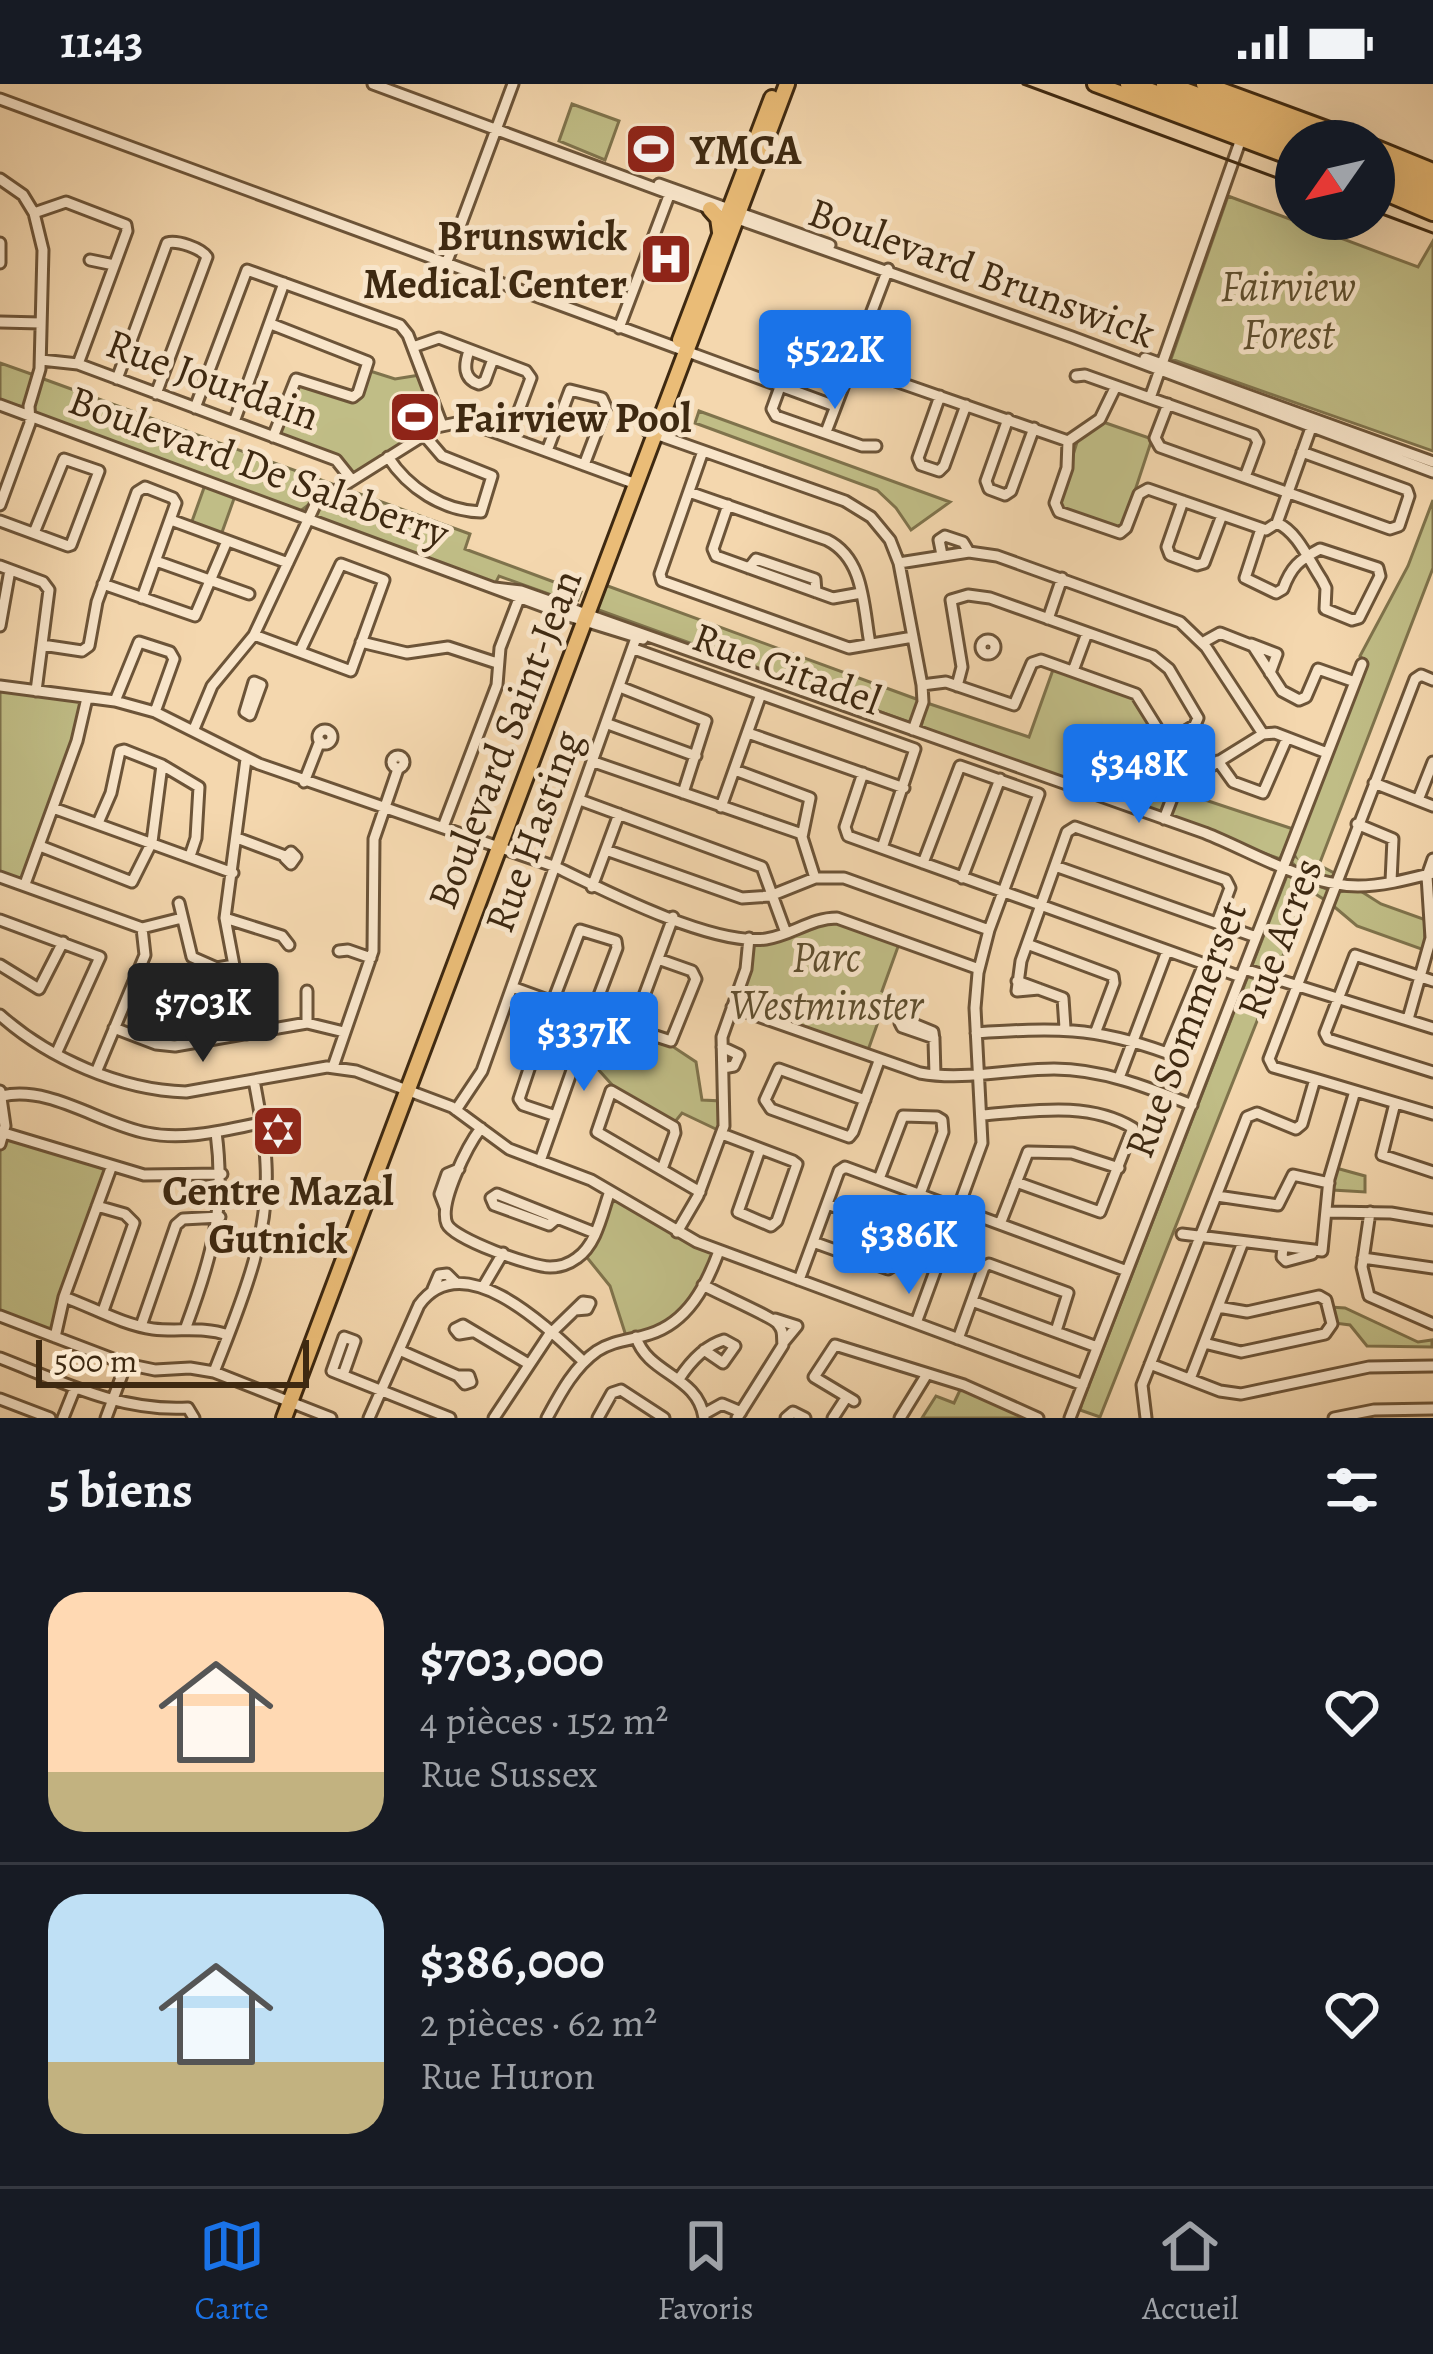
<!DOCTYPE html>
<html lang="fr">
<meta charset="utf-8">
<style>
body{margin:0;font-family:Alegreya,serif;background:#20242c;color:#f1f3f6;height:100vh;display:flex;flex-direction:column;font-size:45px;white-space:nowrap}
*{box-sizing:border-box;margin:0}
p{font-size:39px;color:#9ea1a6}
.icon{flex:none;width:66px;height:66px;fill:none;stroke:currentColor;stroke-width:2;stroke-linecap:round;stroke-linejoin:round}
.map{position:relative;height:1334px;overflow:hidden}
.sheet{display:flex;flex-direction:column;background:#171b24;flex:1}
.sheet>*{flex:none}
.needle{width:78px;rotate:236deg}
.fabs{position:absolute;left:1275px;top:36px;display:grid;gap:24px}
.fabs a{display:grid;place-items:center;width:120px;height:120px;border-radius:50%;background:#171b24;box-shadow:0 12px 48px #0002;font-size:60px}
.scale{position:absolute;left:36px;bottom:30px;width:273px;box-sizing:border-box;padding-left:12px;border:6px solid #3e2911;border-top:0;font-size:33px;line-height:42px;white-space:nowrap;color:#3e2911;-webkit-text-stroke:9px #f8e5ca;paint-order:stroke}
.price{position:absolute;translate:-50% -102px;padding:0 27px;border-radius:12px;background:#1a73e8;color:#fff;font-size:39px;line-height:78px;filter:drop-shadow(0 3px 6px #0008)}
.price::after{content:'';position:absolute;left:50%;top:72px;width:36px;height:27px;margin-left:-18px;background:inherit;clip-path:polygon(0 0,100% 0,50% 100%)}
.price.on{background:#222;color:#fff}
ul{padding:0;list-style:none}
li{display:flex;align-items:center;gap:36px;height:300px;padding:0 48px}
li+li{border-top:3px solid #363941}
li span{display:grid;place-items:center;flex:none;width:336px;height:240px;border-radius:36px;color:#555}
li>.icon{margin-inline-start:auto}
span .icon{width:144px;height:144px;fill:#fffc;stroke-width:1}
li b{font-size:51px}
h2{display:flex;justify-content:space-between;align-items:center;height:144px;padding:0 48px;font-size:51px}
.status{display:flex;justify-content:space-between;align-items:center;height:84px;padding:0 60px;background:#171b24;direction:ltr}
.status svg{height:33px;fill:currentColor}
.dock{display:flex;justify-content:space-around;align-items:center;height:168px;border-top:3px solid #363941;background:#171b24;font-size:33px;color:#9ea1a6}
.dock a{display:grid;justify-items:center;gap:6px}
.dock .on{color:#1a73e8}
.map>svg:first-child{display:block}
.green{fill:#c0bd86;stroke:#7f734c;stroke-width:3}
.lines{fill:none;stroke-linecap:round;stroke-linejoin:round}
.minor-casing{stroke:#6c5438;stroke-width:15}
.major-casing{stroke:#3e2911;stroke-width:20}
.highway-casing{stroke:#3e2911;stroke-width:22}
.minor{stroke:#f8e5ca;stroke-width:9}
.major{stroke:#eabc77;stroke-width:14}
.highway{stroke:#eabc77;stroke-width:16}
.tram{stroke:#3e2911;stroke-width:3}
.labels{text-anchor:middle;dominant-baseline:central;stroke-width:10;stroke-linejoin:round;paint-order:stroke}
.poi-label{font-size:42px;font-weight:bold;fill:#3e2911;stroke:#f8e5ca;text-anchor:start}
.street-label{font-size:42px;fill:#3e2911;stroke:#f8e5ca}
.park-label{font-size:42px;font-style:italic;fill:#5e4e2e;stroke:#f8e5ca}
</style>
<div class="status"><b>11:43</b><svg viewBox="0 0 49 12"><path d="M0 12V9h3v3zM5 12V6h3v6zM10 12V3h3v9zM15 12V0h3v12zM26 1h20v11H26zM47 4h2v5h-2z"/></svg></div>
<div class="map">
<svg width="1433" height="1334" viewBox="0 0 1433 1334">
<rect width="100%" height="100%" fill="#f4d7ae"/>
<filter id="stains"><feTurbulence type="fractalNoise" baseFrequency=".00167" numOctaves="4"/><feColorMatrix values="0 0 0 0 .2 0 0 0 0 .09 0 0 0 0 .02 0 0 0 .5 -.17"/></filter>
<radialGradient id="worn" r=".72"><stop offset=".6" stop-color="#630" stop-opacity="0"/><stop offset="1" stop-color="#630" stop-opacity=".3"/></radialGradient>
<path class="green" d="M572,20L619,37L605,76L559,57Z
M1228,112L1418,183L1433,157V367L1171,275Z
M0,279L34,291L24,323L0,318Z
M370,287L395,295L420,291L437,339L354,390L278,351L297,297L349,315Z
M41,294L335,401L299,428L36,330L33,324Z
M699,327L950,418L911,446L896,424L877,406L695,339Z
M1103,338L1152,355L1122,446L1057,422L1078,355Z
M205,401L235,412L221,451L191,440Z
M346,405L470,450L465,465L581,508L578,516L573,514L571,518L499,492L495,500L315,434L319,421Z
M1433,416V484L1319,781L1336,790L1330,794L1299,785L1289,776L1292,770L1295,772L1293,768L1366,579L1360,572L1408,482Z
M605,501L919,616L911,639L596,525Z
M1054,583L1134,612L1184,692L1172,705L1293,745L1280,775L921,643L927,619L1029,653Z
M0,606L87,614L25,800L0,791Z
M1288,789L1329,806L1325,816L1309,806L1100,1333L1080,1326L1082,1319Z
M1359,806L1381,820L1426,836L1424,866L1357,842L1331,820L1337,808Z
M833,836L899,860L882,907L888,910L867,969L735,923L751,860Z
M589,933L672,962L696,978L702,1016L722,1017L720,1047L682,1029L674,1039L615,1004L596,983L579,976L576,968Z
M4,1049L111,1084L55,1253L0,1232V1060Z
M1336,1084L1365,1092V1108L1333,1106Z
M613,1114L711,1169L714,1174C688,1222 681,1239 626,1252L610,1202L585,1171Z
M1330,1223L1345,1224L1418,1258L1432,1256V1263L1367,1262L1350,1241L1334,1239Z
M961,1304L1028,1334H922L936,1312L954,1319Z"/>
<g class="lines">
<g class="minor-casing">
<path id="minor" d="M373,0L711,125
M0,15L835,322
M0,95L23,111L34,129L43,166L40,285L29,322L30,339L0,421
M659,100L830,161
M34,129L66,118L126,141L127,147L78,280
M732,133L1072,253L1433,388
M0,159V179
M90,176L114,181
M446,180L513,0
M0,238L41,239
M271,240L368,278L358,309L353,313L296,295L273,353
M619,244L670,109
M413,263L439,254L526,287L531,294L509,353
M469,267C464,281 463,295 479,300L485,297L493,275
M1145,274L1433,378
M41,276L78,280L336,376L352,396
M852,282L1068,357
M1076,292L1085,291L1254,351L1258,358L1245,393
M117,295L167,159C177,156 201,164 207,173L156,310
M780,303L772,325L776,332L862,362H876
M940,312L918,374L921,381L939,387L944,382L966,321
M1150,314L1241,55
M1168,320L1155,354L1160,363L1390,445L1399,442L1409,412L1407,406L1302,368
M0,321L572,533L643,555
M195,324L247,186L400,241L408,251L442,341
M1008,335L986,397L989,405L1005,411L1011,407L1034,344
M234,338L284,199
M647,347L845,417L871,433L890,456L899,479L922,601L923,618L913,646
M826,348L888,185
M1068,357L1067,384L1055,419L1059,428L1120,449L1126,444L1139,410L1148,405L1266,446L1277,439L1312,341
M1068,357L1100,335L1116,302
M547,367L570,306L602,314L606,323L584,381
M703,367L660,490L662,497L849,564L913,553
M388,373C408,404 443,427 481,428L492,392L442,372L424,351
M689,408L827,456C865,475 863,523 870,560
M1183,417L1167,463L1170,471L1197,481L1204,479L1222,431
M728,421L713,465L716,472L833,514L861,509
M171,436L288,479
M0,437L68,462L71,461L99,387L64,375L34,449
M1261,445L1245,494L1276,509L1283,505C1291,483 1299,476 1320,465L1378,484L1380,492L1359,534L1352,536L1325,525L1326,504L1322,496C1309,477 1298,448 1277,439
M942,471L939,456L945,452L963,458L969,468
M156,477L249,510
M899,479L969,468L997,472L1180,538L1206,563L1263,650L1275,649L1327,669
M0,482L43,498L49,506L36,607
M749,484L756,475L815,495L816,508
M103,500L195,532L227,457
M495,504L521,507L1205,749C1253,768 1304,801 1358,802C1383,802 1409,795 1433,789
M1048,535L1062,494
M0,542L10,486
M254,551L351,587L384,496L341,480L300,567
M981 563a7 7 0 1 1 14 0a7 7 0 1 1-14 0Z
M361,558L407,569L448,563L497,579
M1202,559L1220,549L1253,562L1282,607L1299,616L1306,613L1318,585L1355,598
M1251,560L1277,570L1270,589
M42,561L82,567L89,562L97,518L137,408L145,403L173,414L176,419L142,514
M634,565L915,665L882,764
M1073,587L1087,549
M254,598L261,601L250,631L245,628Z
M922,601L946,598L1014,621L1032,579L1041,576L1136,610L1189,695
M0,602L115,617L155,628L259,680L556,783C605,807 713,862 766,855C792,851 811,834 837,834L979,885
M957,602L962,583L951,516L968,511L990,514L1153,572L1169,585L1198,634L1195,641L1166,659
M620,603L706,637L683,709
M115,617L139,558L170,568L174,575L155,628
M608,640L696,672
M194,645L212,602L254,551L316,419L437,343L456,339L475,341L636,400
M318 653a7 7 0 1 1 14 0a7 7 0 1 1-14 0Z
M748,649L904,704
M392 678a6 6 0 1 1 12 0a6 6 0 1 1-12 0Z
M246,675L225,834L247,950
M1218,677L1233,698L1263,709L1287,654
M594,678L802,750
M735,686L810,714L802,753L815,794
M863,689L845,743L848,752L1241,893
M304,698L320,657
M1374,699L1433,722
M580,716L762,783L786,849
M1418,716L1433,678
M721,723L761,610
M53,724L233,789
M1164,735L1176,704L1263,650
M98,739L111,709L120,667L124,666L162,681L199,703L196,754L190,772
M1357,740L1393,755L1391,797
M443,743L497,601L500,564L520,512
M237,754L285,772
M40,762L132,798L152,758L162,681
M606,766L742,814L770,812L815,794H844L989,846
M291,768L296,773L291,780L285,774Z
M1055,782L1256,853
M0,793L142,844L182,834
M962,794L1000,695
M25,800L77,657L87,614
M592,803L619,730
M179,819L192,873L217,884L234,881
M225,834L282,852L289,861
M0,836L100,873L56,970
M1027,860L1113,892L1114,899L1096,947
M339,867L348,866L371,874
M658,875L692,887L696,895L671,957L637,946L634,941V939L671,839L673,833
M0,881L39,905L63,858
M1244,885L1433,944
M135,897L194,920L203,958
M1017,897L1063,914L1065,944
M1433,897L1355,871L1325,949L1328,955L1433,988
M512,903L586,930H592L617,864L616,857L580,846L553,917
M238,905L258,900
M1039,905L1017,907L1021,877L1067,748L1075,743L1226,796L1230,804L1217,839
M307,907V939
M732,923L920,989C964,997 1009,985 1054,985C1102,985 1147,1003 1192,1021
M0,931C48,974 120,1006 186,1008L327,983L356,987L452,1023L509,1065L591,1096L697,1158L1083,1301
M1408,935L1431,854L1427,792L1433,775
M114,944L156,960L175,962L307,939L344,948
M976,949C1054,944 1093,942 1167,969L1204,880
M934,954L902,943L900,939L904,936L933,948L934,956L935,991
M722,963L739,971L734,982L723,984
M333,983L373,867L374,755L398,685
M97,986L145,871L142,844
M1119,994L1167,867
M1315,995L1433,1030
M0,1007L5,1042L0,1060
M2,1012C50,1001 100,1040 147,1049C185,1057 224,1046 261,1039
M865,1016L779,985L765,1016L771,1025L849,1053L853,1048L879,977
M1395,1019L1382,1071L1433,1088
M456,1026L482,987L636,554
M983,1031C1032,1027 1089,1017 1133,1044L1100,1128L1016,1098
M481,1044C468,1061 438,1119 447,1140C454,1155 532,1183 550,1183C560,1183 569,1180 577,1174C597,1160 602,1129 610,1107
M4,1049L144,1091L222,1090
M722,1050L793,1077L797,1080L777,1137L771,1142L738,1128L760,1065
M540,1077L576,975L572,969L542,958L536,964L519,1015L523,1021L556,1032
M662,1085L675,1049L674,1043L611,1007L597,1048L700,1108
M879,1095L903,1032L937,1033L942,1036L943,1048L920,1110
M1217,1112L1278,1121L1293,1091L1329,1099
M97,1122L125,1130L134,1139L103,1227
M445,1123L440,1110L447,1090L459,1085
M1328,1128L1391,1129L1433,1136
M1370,1128L1362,1183L1369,1212L1433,1240
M556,1135L549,1141L494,1121L491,1114L497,1110L595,1149
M1000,1140L1028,1068L1072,1069L1119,1084
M677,1148L698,1112L724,1042L722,953L746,885L749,854
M1182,1150L1322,1167L1329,1095L1355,1007
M813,1158L888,1185L894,1181L904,1155L900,1146L827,1120
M1283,1163L1282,1173L1286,1177L1312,1170
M1363,1174L1433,1184
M799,1196L839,1087L845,1083L1127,1187
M703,1201C717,1209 773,1233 778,1240C784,1247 782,1252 783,1261L737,1334
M483,1203L503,1169
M433,1205L439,1191L447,1190L455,1198
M64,1213C92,1223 123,1241 153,1245C179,1248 202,1242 228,1251
M972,1217L1097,1263
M0,1232L126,1280L155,1286L190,1284L214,1288L331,1334
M775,1235L797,1242L783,1259
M916,1239L982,1059L975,924L978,889L989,846L1039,710L960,682L923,779
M141,1242L176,1141L183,1135L220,1133
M186,1243C212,1173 226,1124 216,1048
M471,1248L459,1250L455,1245L463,1241L527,1279
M55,1253L64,1213L111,1084
M636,1253C648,1291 698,1291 704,1334
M958,1255L984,1183L989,1180L1068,1209L1056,1247
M1204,1259L1241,1268L1325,1250L1332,1240L1326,1216L1319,1212L1247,1228L1218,1223
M399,1266L458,1292
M0,1274C62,1298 121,1328 188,1324L194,1334
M1150,1280L1220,1307L1241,1310L1369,1283L1433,1282
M214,1288C240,1221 270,1154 266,1080C265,1052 259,1024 254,996
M343,1291L355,1257L344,1253L332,1287L450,1334
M458,1292H469L471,1298L465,1300Z
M679,1295C690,1278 704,1262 724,1256L735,1262L723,1279L704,1266
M1190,1295L1243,1158
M0,1315L50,1334
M854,1317L814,1293L835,1261L964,1301L1038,1334
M704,1330L722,1320L741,1328
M63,1334L75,1304
M106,1334L126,1280
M369,1334L419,1221C463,1160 548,1244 584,1278
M494,1334L549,1251L583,1218L590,1219L587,1225L575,1226
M547,1334C560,1310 574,1283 597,1267C614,1256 632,1256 650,1250C688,1238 706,1202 719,1167
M598,1334L612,1309L621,1306L664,1334
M786,1334L793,1328L805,1334
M833,1334L846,1314
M900,1334L927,1290
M1070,1334L1362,580
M1146,1334L1142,1301L1247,1033L1257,1029L1296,1045L1302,1040L1315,995L1273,983L1269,975L1415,595L1421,591L1433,596
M1334,1334L1374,1326L1433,1325"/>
</g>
<g class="major-casing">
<path id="major" d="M1095,0L1296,75
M1204,0L1359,57
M1374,63L1433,87
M1374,104L1433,129
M710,125L718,134L720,148
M680,256L772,14
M284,1334L787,0"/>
</g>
<g class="highway-casing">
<path id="highway" d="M1129,0L1296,61
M1165,0L1320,57
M1337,49L1350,57
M1374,77L1433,101
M1374,90L1433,115"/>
</g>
<use href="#minor" class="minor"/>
<use href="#major" class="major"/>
<use href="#highway" class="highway"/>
<path class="tram" d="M1023,0L1296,101
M1374,127L1433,149"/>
</g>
<defs>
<g id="stadium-square" transform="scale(2.7)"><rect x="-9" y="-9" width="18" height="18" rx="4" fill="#8f2418" stroke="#f8e5ca"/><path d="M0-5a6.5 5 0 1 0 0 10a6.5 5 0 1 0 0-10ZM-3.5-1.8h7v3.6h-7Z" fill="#fff"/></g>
<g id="hospital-square" transform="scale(2.7)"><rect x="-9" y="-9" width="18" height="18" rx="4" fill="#8f2418" stroke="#f8e5ca"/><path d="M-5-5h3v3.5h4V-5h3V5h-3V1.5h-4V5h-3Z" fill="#fff"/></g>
<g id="synagogue-square" transform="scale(2.7)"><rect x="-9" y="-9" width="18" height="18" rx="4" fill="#8f2418" stroke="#f8e5ca"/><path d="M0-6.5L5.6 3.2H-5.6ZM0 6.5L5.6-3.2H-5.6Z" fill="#fff"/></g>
</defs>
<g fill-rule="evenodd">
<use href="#stadium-square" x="651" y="65"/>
<use href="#hospital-square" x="666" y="175"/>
<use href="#stadium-square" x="415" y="333"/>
<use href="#synagogue-square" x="278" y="1047"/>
</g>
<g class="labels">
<g class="poi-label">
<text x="690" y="65">YMCA</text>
<text x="627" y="151" text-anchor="end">Brunswick<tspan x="627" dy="48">Medical Center</tspan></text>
<text x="454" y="333">Fairview Pool</text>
<text x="278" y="1106" text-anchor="middle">Centre Mazal<tspan x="278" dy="48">Gutnick</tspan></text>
</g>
<g class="street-label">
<text transform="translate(982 188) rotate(20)">Boulevard Brunswick</text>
<text transform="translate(213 295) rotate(20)">Rue Jourdain</text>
<text transform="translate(259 382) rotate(20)">Boulevard De Salaberry</text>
<text transform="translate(787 584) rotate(20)">Rue Citadel</text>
<text transform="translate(504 655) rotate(-69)">Boulevard Saint-Jean</text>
<text transform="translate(533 747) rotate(-70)">Rue Hasting</text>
<text transform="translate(1279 854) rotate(-69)">Rue Acres</text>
<text transform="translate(1185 945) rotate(-69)">Rue Sommerset</text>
</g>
<g class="park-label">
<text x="1288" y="201">Fairview<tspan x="1288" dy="48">Forest</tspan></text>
<text x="826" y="872">Parc<tspan x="826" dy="48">Westminster</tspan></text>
</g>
</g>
<rect width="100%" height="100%" filter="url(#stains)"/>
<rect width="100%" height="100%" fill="url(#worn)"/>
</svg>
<div class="fabs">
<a><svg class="needle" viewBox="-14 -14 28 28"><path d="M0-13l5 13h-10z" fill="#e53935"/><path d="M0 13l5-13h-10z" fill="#9ea1a6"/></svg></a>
</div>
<div class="scale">500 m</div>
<b class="price" style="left:835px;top:328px">$522K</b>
<b class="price" style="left:1139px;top:742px">$348K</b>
<b class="price on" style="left:203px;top:981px">$703K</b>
<b class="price" style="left:584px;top:1010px">$337K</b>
<b class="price" style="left:909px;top:1213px">$386K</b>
</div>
<section class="sheet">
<h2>5 biens<svg class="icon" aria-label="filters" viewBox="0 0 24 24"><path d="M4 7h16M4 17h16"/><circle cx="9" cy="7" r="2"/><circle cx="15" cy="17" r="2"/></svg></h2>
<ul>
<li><span style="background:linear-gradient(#ffd9b3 75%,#c2b280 0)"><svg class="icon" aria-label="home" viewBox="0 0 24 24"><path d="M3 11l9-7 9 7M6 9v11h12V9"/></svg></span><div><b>$703,000</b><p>4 pièces · 152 m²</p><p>Rue Sussex</p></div><svg class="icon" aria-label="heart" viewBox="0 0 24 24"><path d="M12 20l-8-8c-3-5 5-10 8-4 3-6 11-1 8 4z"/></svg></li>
<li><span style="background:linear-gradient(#bfe0f5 70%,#c2b280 0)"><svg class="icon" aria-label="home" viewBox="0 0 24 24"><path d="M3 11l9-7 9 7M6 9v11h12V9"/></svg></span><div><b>$386,000</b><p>2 pièces · 62 m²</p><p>Rue Huron</p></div><svg class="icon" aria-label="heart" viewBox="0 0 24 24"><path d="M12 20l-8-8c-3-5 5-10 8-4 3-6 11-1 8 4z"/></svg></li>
</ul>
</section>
<nav class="dock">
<a class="on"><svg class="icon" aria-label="map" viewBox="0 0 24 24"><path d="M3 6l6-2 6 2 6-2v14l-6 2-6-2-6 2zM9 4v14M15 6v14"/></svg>Carte</a>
<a><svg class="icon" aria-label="saved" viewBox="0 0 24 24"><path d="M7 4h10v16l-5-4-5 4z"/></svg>Favoris</a>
<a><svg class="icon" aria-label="home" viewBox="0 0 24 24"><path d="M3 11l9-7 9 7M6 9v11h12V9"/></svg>Accueil</a>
</nav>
